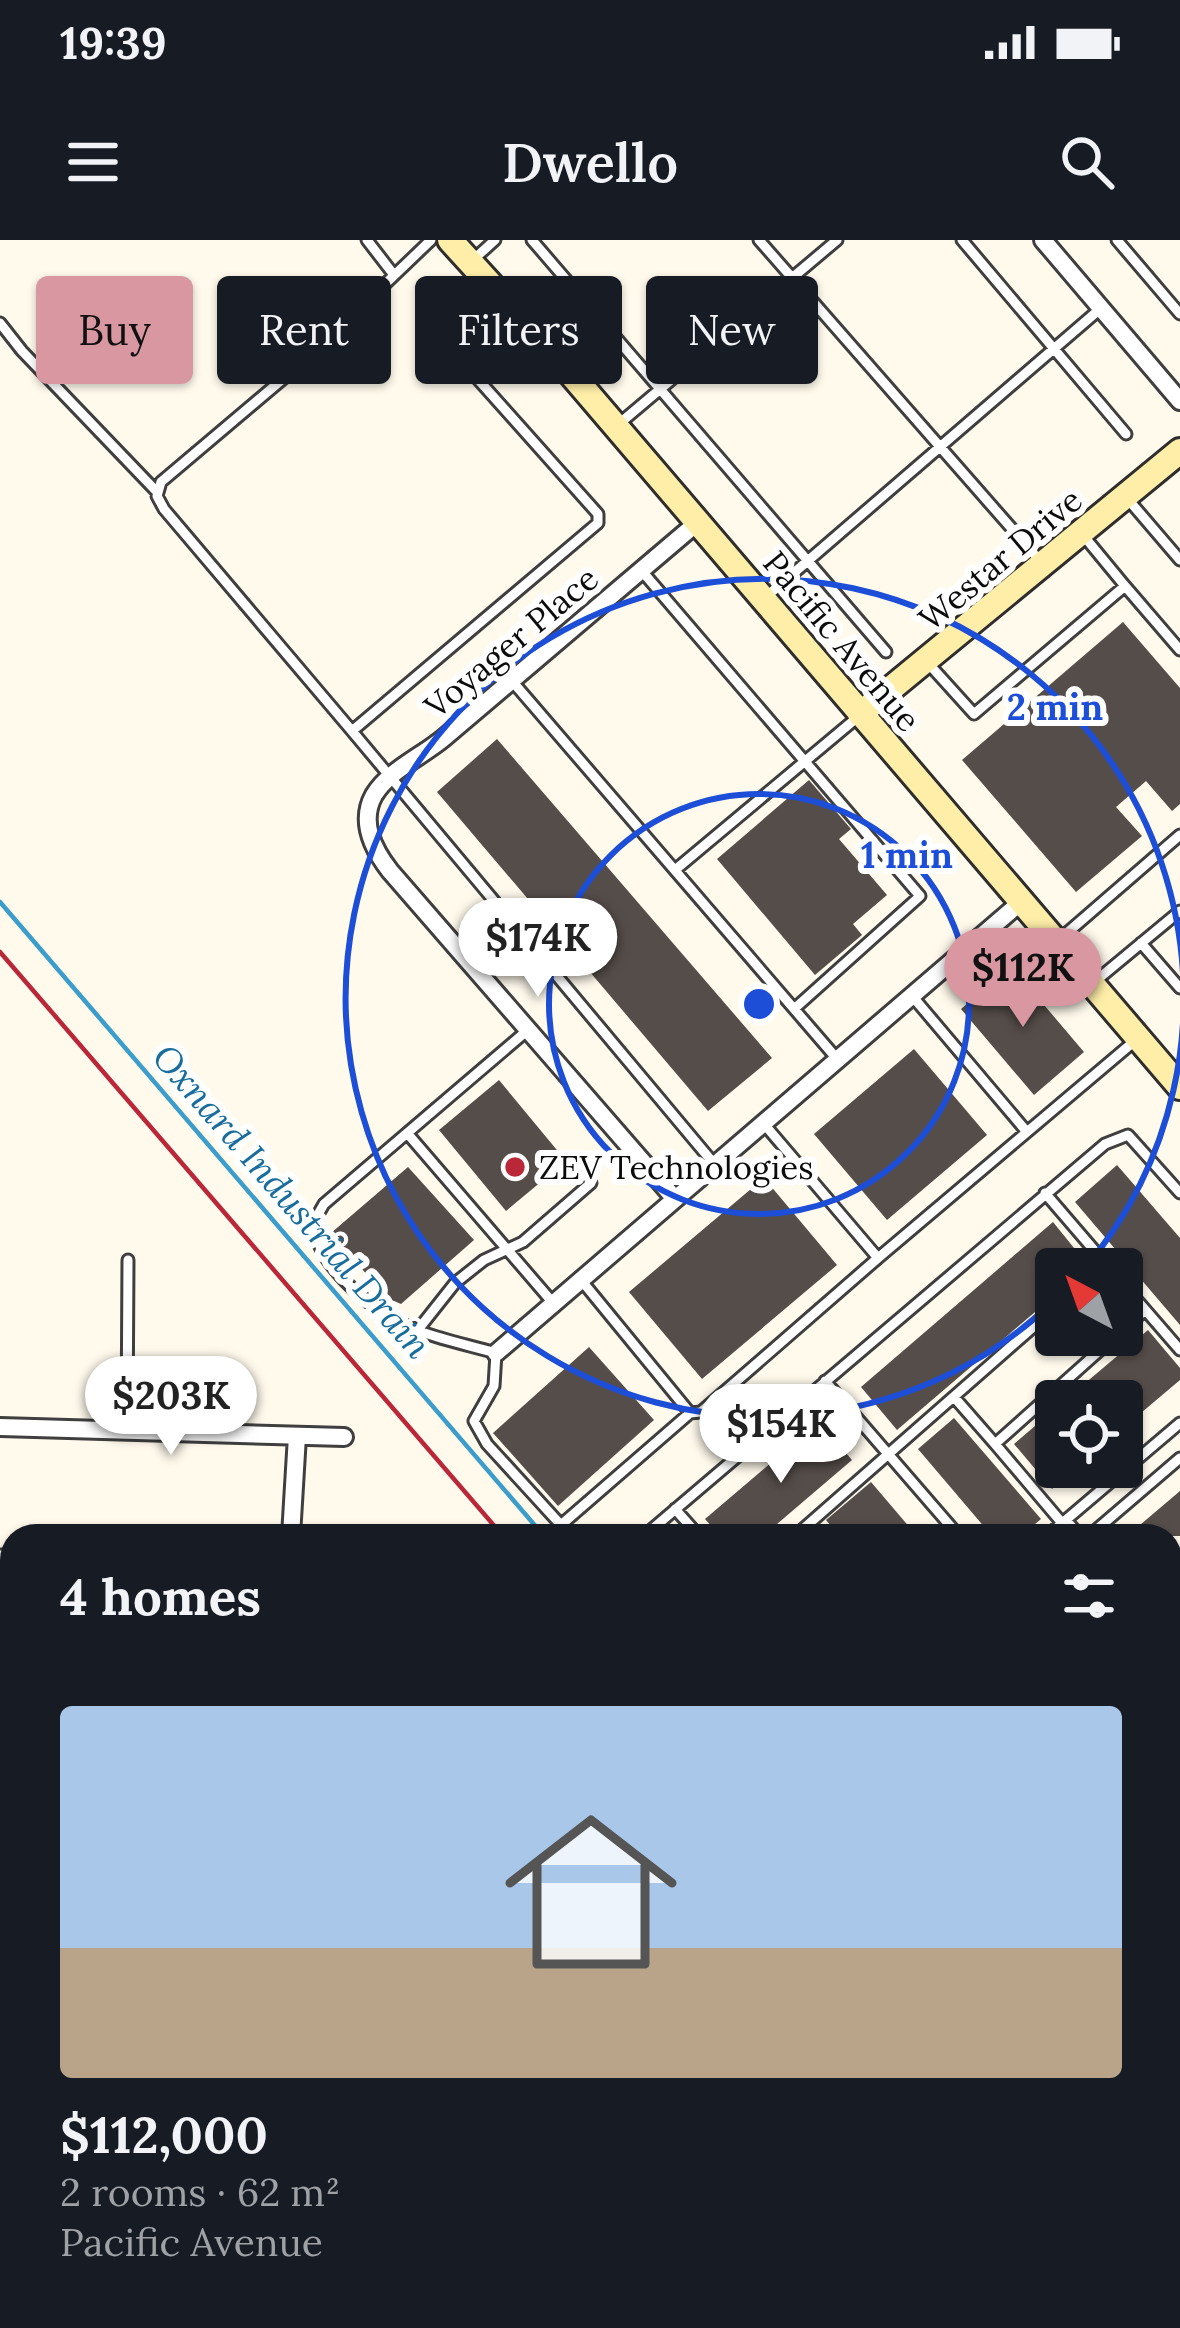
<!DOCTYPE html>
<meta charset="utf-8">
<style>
body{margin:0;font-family:Lora,serif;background:#242831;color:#f1f3f6;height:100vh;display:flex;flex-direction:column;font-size:45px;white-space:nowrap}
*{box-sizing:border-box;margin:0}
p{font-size:39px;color:#9ea1a6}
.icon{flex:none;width:66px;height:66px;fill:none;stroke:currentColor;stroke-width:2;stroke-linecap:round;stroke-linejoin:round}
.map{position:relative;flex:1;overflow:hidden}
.panel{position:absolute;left:0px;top:1284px;width:1182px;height:804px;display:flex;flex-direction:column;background:#171b24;border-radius:36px 36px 0 0;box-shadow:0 3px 9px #0004}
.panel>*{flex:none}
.hud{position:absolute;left:36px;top:36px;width:1110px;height:108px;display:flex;gap:24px}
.needle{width:78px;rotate:319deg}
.controls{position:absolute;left:1035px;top:1008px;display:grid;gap:24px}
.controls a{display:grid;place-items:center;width:108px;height:108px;border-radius:12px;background:#171b24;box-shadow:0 3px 9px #0004;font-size:60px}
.price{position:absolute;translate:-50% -102px;padding:0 27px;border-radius:42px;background:#fff;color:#222;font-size:39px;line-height:78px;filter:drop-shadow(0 3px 6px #0008)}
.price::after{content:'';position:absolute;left:50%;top:72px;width:36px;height:27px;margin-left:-18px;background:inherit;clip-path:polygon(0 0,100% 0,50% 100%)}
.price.active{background:#d897a1;color:#111}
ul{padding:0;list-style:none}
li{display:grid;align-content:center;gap:24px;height:636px;padding:0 60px}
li+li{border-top:3px solid #363941}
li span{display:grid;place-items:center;height:372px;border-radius:12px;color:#555}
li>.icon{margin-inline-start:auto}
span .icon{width:216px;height:216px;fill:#fffc;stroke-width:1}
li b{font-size:51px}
h2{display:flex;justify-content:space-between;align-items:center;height:144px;padding:0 60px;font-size:51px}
.pill{padding:0 42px;border-radius:12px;background:#171b24;box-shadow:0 3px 9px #0004;font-size:42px;line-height:108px}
.pill.active{background:#d897a1;color:#111}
.status{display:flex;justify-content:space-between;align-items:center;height:84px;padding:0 60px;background:#171b24;direction:ltr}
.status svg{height:33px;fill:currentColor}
header{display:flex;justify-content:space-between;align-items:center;height:156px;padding:0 60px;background:#171b24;font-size:54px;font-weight:600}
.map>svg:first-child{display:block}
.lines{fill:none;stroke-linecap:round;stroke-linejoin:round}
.stream{stroke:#3a9dcb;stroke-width:4.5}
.building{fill:#554d49}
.lane-casing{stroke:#3f3f3f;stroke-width:15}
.street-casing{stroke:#3f3f3f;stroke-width:22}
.secondary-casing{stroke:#2e2e2e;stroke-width:30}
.primary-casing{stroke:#1d1d1d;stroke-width:33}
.lane{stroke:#fff;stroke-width:9}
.street{stroke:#fff;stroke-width:16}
.secondary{stroke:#feeea8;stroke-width:24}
.primary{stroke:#f7c764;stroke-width:27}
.rail{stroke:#ba2739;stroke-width:4.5}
.ring{fill:none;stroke:#1d4ed8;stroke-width:6}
.poi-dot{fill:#ba2739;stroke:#fff;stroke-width:4.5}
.labels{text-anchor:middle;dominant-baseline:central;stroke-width:12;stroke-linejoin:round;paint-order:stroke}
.street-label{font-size:33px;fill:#0c0c0c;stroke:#fff}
.poi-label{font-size:33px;fill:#0c0c0c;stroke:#fff;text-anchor:start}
.water-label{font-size:36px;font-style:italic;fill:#186d9c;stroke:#fff}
.centre{fill:#1d4ed8;stroke:#fff;stroke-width:6}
.ring-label{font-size:36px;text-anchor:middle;font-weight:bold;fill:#1d4ed8;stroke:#fff;stroke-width:12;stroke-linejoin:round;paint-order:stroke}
</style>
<div class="status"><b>19:39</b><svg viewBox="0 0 49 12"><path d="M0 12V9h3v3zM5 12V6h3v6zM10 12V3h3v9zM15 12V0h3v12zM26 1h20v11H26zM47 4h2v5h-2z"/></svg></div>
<header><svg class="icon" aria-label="menu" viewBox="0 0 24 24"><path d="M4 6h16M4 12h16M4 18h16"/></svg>Dwello<svg class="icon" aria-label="search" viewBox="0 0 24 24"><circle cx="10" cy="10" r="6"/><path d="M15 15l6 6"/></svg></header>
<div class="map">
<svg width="1180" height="2088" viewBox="0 0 1180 2088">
<rect width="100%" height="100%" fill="#fffaec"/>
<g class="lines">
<path class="stream" d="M0,662L544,1296
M1145,2076L1155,2088"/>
</g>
<path class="building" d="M1123,382L1180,448V564L1172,571L1146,541L1116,567L1142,596L1076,652L962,520Z
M497,499L772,818L708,871L437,552Z
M809,540L851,589L839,599L887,655L853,684L862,695L815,735L717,619Z
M1011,726L1084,812L1034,855L961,769Z
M914,809L987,895L887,980L814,894Z
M499,840L566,921L506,971L439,890Z
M1117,925L1180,998V1085L1075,962Z
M408,927L474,1000L401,1064L387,1058L331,993Z
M764,938L837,1025L702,1139L629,1052Z
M1053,982L1091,1029H1056V1054L897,1190L861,1147Z
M1148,1090L1180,1128V1140L1122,1189V1161H1064Z
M589,1107L654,1180L558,1266L493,1193Z
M1056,1168V1227H1078L1052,1249L1014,1204Z
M954,1178L1041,1279L1021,1296H992L918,1209Z
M819,1182L852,1220L763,1296H720L705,1279Z
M871,1242L917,1296H839L826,1280Z
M1180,1251V1296H1127Z"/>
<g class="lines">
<g class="lane-casing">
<path id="lane" d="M367,0L394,35
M532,0L886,412
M759,0L1041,322
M962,0L1126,194
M1117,0L1180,74
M474,19L495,0
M425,80L598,274V283L352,491L715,925
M0,83L22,111L158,253
M620,183L837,0
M1126,257L1180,320
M1083,295L1125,346
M641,330L920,656L794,769
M767,356L1100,69
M927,422L974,474L1125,346L1180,410
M512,441L838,820
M352,491L164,269L157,256L161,242L310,116L431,0
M675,630L859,476
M1060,699L1180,595
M1141,703L1180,748
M1092,744L1180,671
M529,789L324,964L313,983C317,1007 327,1022 344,1040C393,1091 431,1095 496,1113L494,1146L474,1181L487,1204L561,1285L690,1173
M1027,892L1137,799
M407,893L554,1064
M1045,953L1106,1024L1100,1029
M878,1018L1027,892L913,757
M581,1040L690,1173L701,1172L878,1018L764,884
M1122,1043L1180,1110
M417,1091L455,1043L484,1020L523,1002L591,943
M1122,1091L1145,1070
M825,1141L959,1296
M954,1157L995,1204L1117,1095
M127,1191L128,1020
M995,1204L1062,1283
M675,1269L699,1296
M1066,1280L1080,1296
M644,1296L1105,904L1128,895L1180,953
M795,1296L1056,1067
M1047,1296L1180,1183
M1089,1296L1180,1218
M0,1315H12
M1170,1359L1180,1350
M1170,1413L1180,1424
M1170,1452L1180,1443
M1170,1540L1180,1552
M1170,1571L1180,1562
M0,1589H12
M1170,1642L1180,1634
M1170,1680H1180
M0,1909H12
M785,2076L795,2088
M1095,2076L1105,2088
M628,2088L642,2076"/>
</g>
<g class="street-casing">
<path id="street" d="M1043,0L1180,161
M675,959L390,631C373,609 359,582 374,555C389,530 423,516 445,497C529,426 613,354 698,282
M496,1113L1021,662
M0,1187L344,1197
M291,1296L297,1196
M0,1451L12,1452
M0,2045H12
M277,2076L287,2088
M924,2076L933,2088
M206,2088L224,2076"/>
</g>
<g class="secondary-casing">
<path id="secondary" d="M450,0L554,114L1180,847
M860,474L1180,211"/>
</g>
<g class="primary-casing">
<path id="primary" d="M0,1743L12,1744
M1170,1783L1180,1782
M1170,1808L1180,1811"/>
</g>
<use href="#lane" class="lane"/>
<use href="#street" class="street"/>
<use href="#secondary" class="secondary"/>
<use href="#primary" class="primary"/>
<path class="rail" d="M0,712L503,1296
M1168,2076L1179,2088"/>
</g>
<g class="ring">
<circle cx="759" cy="764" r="210"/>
<path d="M1055 1060A419 419 0 1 1 1085 1028"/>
</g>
<circle class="poi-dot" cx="515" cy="927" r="12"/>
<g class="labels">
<g class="street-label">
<text transform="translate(1000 319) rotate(-40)">Westar Drive</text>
<text transform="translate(842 401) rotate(50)">Pacific Avenue</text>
<text transform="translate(511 402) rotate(-40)">Voyager Place</text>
</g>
<g class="poi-label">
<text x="539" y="927">ZEV Technologies</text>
</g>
<g class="water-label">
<text transform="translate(292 961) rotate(49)">Oxnard Industrial Drain</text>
</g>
</g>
<circle cx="759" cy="764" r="18" class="centre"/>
<g class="ring-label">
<text x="1055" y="480">2 min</text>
<text x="907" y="628">1 min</text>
</g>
</svg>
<div class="controls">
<a><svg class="needle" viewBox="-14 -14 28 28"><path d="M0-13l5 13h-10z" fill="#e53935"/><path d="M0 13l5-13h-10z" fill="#9ea1a6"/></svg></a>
<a><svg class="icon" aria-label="locate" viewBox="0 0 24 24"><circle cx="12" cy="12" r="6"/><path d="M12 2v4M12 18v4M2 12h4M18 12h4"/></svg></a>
</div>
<b class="price" style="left:538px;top:760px">$174K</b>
<b class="price active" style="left:1023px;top:790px">$112K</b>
<b class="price" style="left:171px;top:1218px">$203K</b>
<b class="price" style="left:781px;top:1246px">$154K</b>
<div class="hud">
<a class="pill active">Buy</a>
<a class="pill">Rent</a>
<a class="pill">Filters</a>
<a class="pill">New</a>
</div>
<section class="panel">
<h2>4 homes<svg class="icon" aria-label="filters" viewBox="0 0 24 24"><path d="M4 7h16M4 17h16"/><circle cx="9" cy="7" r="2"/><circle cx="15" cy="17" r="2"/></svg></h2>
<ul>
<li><span style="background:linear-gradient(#a9c7e8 65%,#b9a48a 0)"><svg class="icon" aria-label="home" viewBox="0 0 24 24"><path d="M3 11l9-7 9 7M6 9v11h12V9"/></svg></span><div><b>$112,000</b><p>2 rooms · 62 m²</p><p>Pacific Avenue</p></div></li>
</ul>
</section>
</div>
